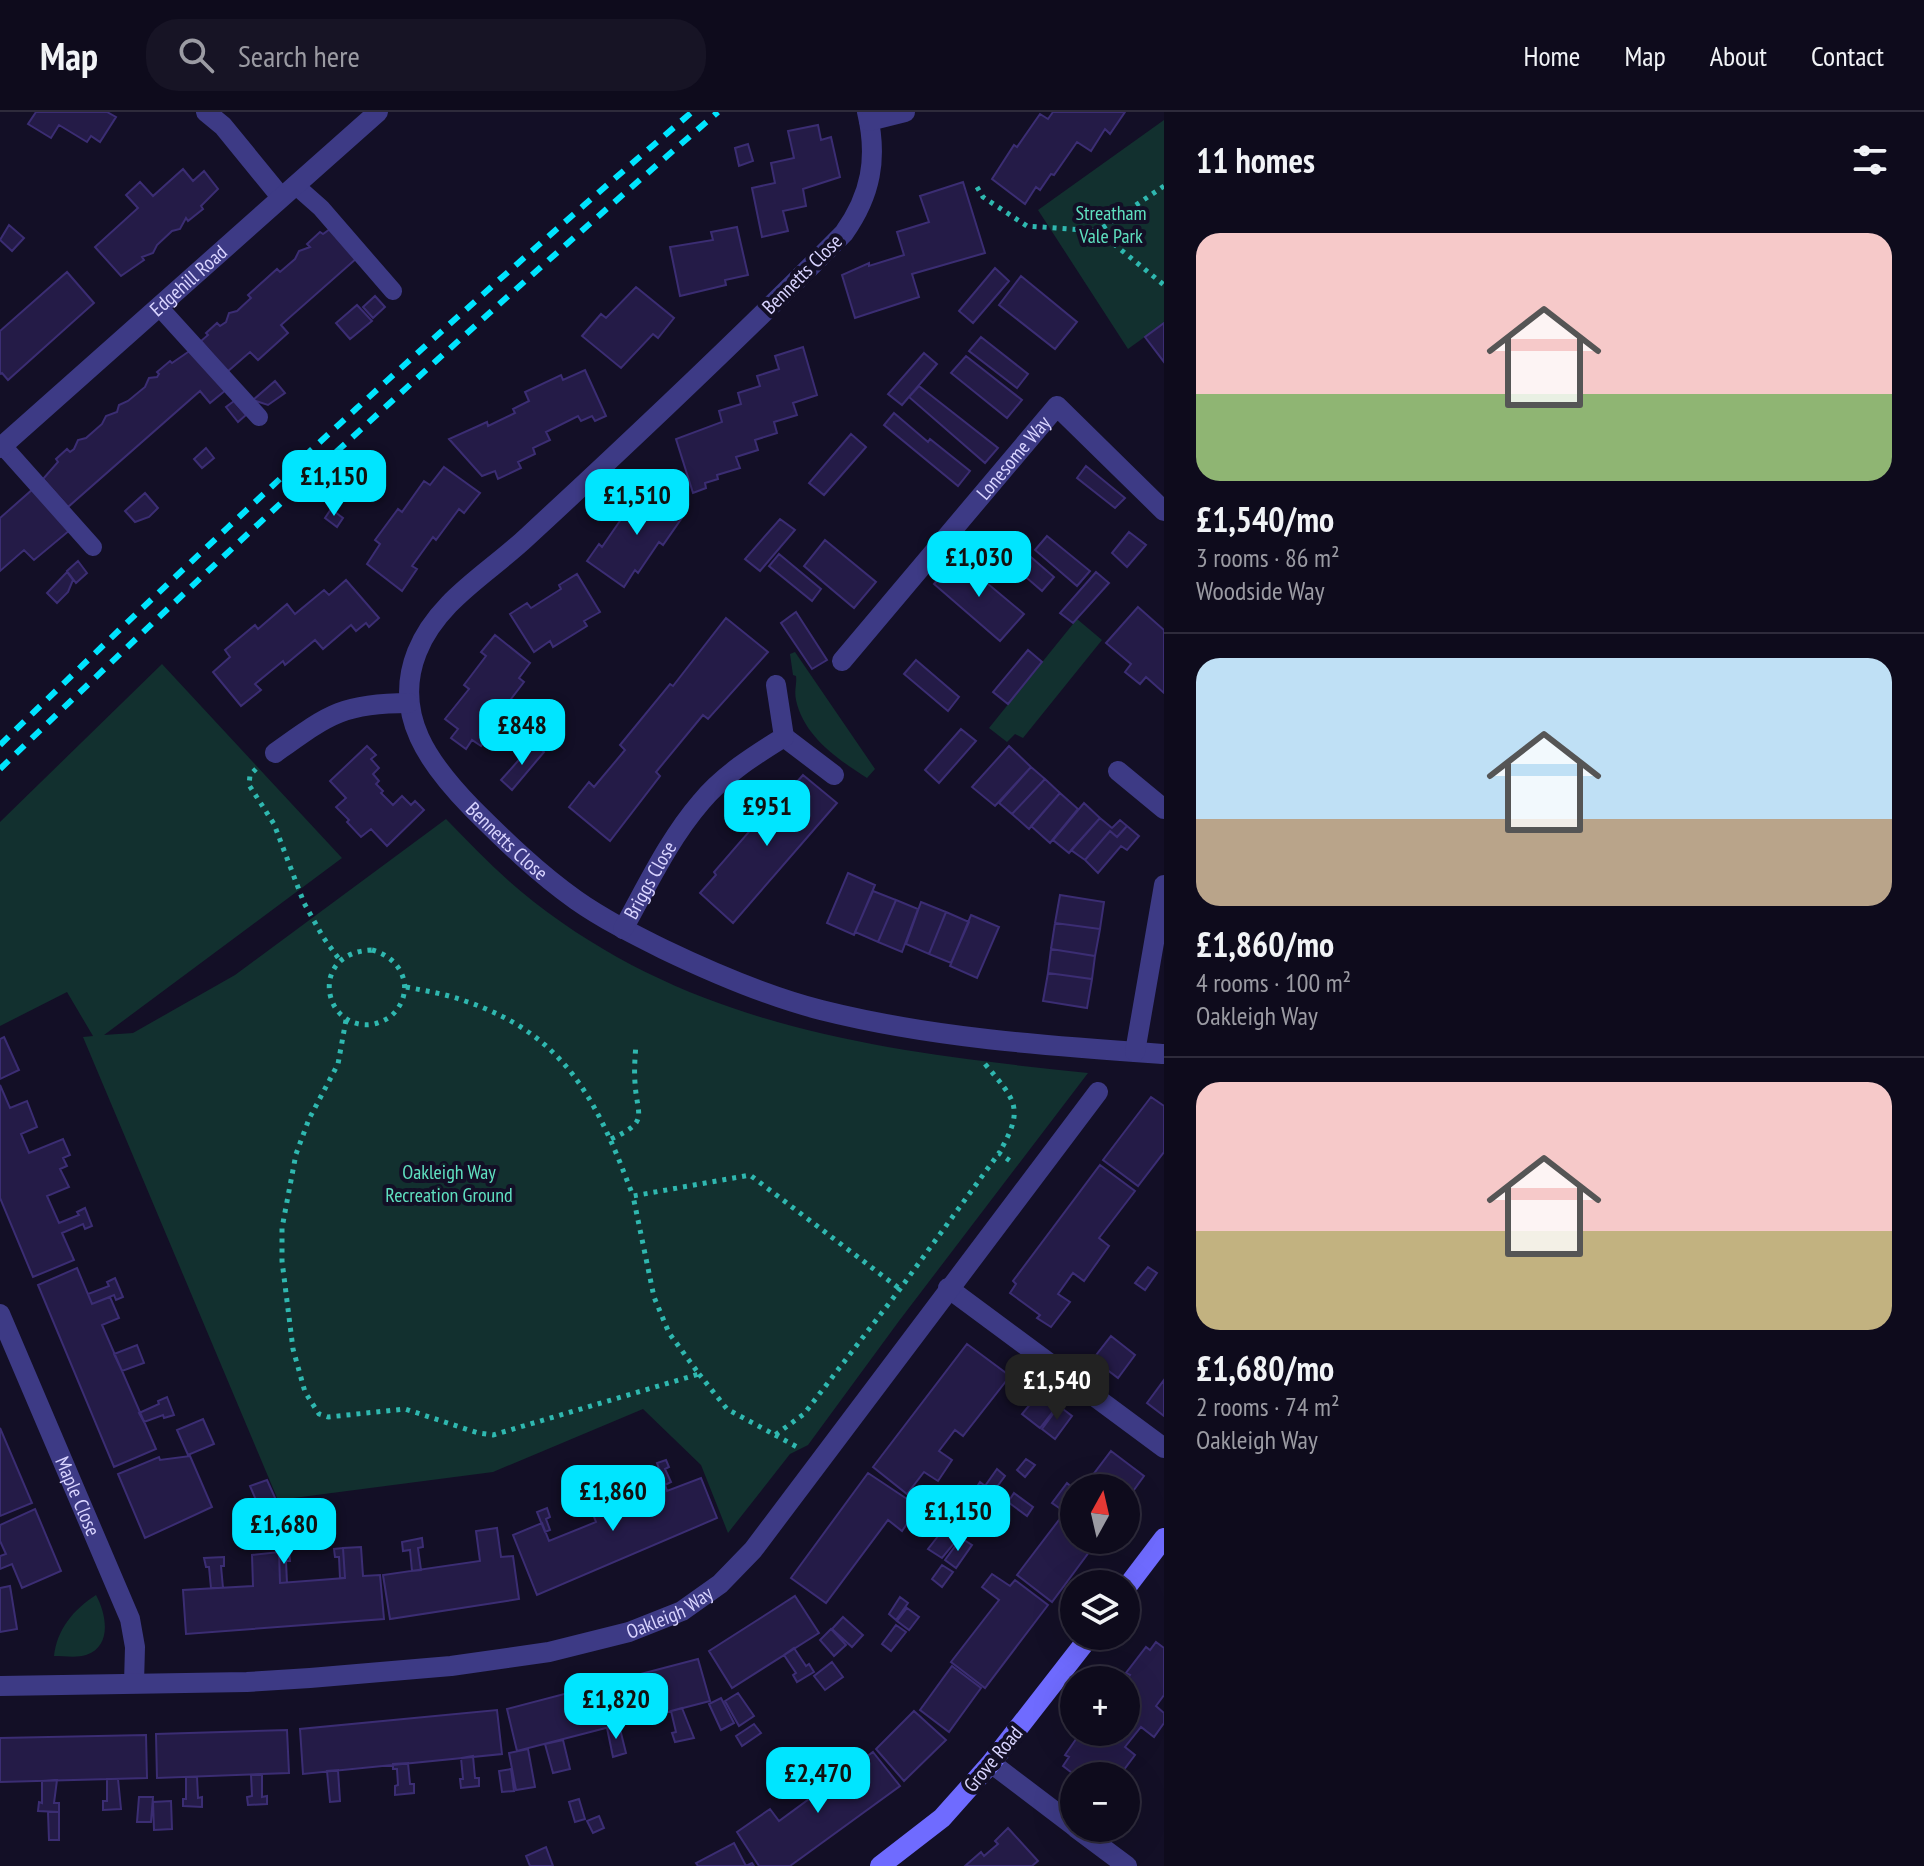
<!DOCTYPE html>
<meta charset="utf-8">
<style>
body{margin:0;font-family:"PT Sans Narrow",sans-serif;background:#171425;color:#f1f3f6;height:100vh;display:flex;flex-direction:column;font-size:30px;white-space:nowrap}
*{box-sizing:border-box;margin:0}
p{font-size:26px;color:#9b9ba3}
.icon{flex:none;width:44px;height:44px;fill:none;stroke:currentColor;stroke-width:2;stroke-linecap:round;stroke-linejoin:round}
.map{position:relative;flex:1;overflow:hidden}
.drawer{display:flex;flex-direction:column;background:#0e0b1c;width:760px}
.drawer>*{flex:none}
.needle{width:52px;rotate:8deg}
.buttons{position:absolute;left:1060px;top:1362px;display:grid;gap:16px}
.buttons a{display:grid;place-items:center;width:80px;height:80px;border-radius:50%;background:#0e0b1c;box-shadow:0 8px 32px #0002,0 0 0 2px #2e2b3b;font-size:40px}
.price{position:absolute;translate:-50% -68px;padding:0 18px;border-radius:16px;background:#00e5ff;color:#111;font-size:26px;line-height:52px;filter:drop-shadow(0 2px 4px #0008)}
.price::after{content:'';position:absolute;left:50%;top:48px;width:24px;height:18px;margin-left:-12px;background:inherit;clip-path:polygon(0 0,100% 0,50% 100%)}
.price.active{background:#222;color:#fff}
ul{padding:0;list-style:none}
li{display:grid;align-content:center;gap:16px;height:424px;padding:0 32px}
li+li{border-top:2px solid #2e2b3b}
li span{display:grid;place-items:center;height:248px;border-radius:24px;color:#555}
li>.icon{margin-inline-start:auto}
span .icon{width:144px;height:144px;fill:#fffc;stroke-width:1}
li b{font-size:34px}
h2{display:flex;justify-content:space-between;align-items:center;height:96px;padding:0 32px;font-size:34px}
header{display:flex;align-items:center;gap:48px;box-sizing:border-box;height:112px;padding:0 40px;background:#0e0b1c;border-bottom:2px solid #2e2b3b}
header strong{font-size:38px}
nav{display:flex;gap:44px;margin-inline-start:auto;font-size:28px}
.search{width:560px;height:72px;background:#171425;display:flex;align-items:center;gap:20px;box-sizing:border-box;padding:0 28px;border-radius:32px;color:#9b9ba3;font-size:30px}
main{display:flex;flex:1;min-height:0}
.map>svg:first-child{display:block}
.green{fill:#12302f}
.building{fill:#241b47;stroke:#3b2d73;stroke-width:2}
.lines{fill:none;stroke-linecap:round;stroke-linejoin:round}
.path{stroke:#2fb8b0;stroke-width:5;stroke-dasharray:4 6;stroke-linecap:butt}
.lane{stroke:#3d3a85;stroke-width:18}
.street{stroke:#3d3a85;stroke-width:20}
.secondary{stroke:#6f6bff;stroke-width:20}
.rail{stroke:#00e5ff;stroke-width:6;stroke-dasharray:12 10;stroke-linecap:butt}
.labels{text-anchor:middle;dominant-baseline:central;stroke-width:8;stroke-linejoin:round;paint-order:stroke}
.park-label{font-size:20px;fill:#5fe0c0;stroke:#130f26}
.street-label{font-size:20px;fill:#d9d4ff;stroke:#130f26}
</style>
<header>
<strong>Map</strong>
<div class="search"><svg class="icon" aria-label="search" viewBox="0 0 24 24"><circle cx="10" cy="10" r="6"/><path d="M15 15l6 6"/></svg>Search here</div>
<nav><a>Home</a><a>Map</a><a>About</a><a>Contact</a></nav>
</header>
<main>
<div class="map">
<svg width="1164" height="1754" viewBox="0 0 1164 1754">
<rect width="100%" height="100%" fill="#130f26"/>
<path class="green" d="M1164,8V211L1128,237L1038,98Z
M1077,507L1102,528L1023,626L1015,622L1007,630L989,616Z
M795,540L875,657L867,666C839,648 804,625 796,588C794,578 797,573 796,564L793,563L790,542Z
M162,552L342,746L104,923L133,921L235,863L446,707C474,736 502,765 534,790C698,918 889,940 1088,961L899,1209L808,1333L790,1342L728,1421L701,1353L643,1297L493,1360L278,1388L83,925L93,924L67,880L0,914V710Z
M96,1483C106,1501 113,1534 86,1543C77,1546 64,1544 54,1544C57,1517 74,1497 96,1483Z"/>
<path class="building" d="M36,0H107L116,5L100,30L91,24L87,30L59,13L51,26L28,12Z
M1053,0H1125L1110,22L1105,17L1091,39L1077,30L1054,63L1051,62L1040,78L1036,75L1025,92L992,67L1014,33L1017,35L1040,2L1048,7Z
M818,13L821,28L831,25L840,65L803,77L806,94L783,99L788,119L762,125L752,76L775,71L771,51L794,46L788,19Z
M748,32L753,49L739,54L735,36Z
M183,57L193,69L204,59L218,77L201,94L203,97L188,109L186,106L180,117L172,119L157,133L153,141L142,145L144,148L121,164L95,135L138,96L126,83L140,70L153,84Z
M963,70L985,141L912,162L919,185L855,206L842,163L869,151V154L904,143L897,120L929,110L920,84Z
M9,113L24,126L12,139L0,128Z
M737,115L748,163L725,168L726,173L680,184L670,135L713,128L711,120Z
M330,117L357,146L281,213L288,221L258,248L250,240L227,260L201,229L208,223L206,221L217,211L220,214L226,210L229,201L237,199L251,186L248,183L277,157L280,160L295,147L299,139L310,135L307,132L320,120L323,122Z
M995,156L1009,169L973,211L959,199Z
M67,160L94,191L8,268L2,261L0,262V219Z
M1021,164L1077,210L1055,237L999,193Z
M636,175L674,206L658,226L653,222L621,256L582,224L601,202L606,206Z
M375,184L385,195L373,206L363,195Z
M357,193L372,209L350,227L336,211Z
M1164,211V250L1145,225Z
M981,225L1028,262L1017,276L969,239Z
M803,235L817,283L793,291L797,303L774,310L777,321L755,328L758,338L736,345L740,356L717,363L718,367L705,371L706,376L693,381L676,327L722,310L719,299L741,292L738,281L760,274L757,264L779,257L775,244Z
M191,238L226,278L210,291L200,279L68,395L43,367L58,350L56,347L67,337L70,340L74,337L78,328L86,326L102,312L106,304L117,300L119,293L128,289L145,275L149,266L157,265L159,262L157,260L170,249L172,251Z
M924,241L937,252L902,293L888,282Z
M966,244L1022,288L1007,306L951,261Z
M585,258L606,304L595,309L592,304L581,309L578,304L546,320L550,328L533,336L535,342L518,350L521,356L498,367L495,359L482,364L449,327L487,310L488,314L515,301L513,297L529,289L525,280L561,263L563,268Z
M275,269L285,281L268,293L253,288Z
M919,274L998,336L985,351L909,285Z
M234,289L246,303L238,310L226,295Z
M894,301L928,330L930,327L970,359L958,374L884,313Z
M851,322L866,335L824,383L809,371Z
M206,336L214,346L202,356L194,347Z
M1086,354L1125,386L1115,396L1077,366Z
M371,355L381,364L370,377L358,367Z
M444,355L480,381L464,401L459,397L436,428L433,425L412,454L417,457L402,479L367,452L380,432L375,428L398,397L402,400L424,369L430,373Z
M649,375L686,400L663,433L659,430L638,461L635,458L624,475L587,449L599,432L602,435L624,403L627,406Z
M33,377L70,418L34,448L24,438L0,459V406Z
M145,381L158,396L149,405L135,410L125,399Z
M331,397L343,406L337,415L325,406Z
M780,407L795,418L760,459L745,447Z
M1129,420L1146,433L1127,455L1112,441Z
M1047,424L1090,459L1077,474L1035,438Z
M1009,426L1054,465L1042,479L997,440Z
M825,428L876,470L854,496L804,454Z
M779,442L821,477L812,489L769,454Z
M957,446L1024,502L1000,529L934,472Z
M78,449L87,461L76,471L67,459Z
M67,460L73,468L68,480L57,491L47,481Z
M1096,460L1109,471L1073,511L1060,501Z
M577,462L600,500L584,509L587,514L553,535L550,529L534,540L510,502L527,491L531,496L561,477L559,473Z
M346,468L379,506L369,515L366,511L356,519L351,513L323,537L315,528L285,553L283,549L255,572L261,578L241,594L213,560L230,545L225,538L255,513L258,517L287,492L295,502L324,478L329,483Z
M1138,495L1164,518V581L1146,565L1140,572L1125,560L1131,552L1106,531Z
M796,500L827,548L812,557L781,511Z
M726,506L768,540L708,607L703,603L656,660L660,664L610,729L569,695L589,670L594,675L625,638L620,633L670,572L673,574Z
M495,523L530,551L519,566L524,570L501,600L505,604L481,634L472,628L466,637L451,626L458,617L445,607L469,577L464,573L486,544L481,540Z
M1028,538L1042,550L1008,592L993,580Z
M916,548L959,585L948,599L904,562Z
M961,617L976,629L939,671L925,658Z
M534,631L544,640L512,678L501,668Z
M367,634L376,643L371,647L379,656L373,662L379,669L376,672L383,679L381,681L393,693L402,684L411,693L415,689L424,698L387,734L371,717L361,725L347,710L349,708L336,695L346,686L330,669Z
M1009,634L1031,655L995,694L972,675Z
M1031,655L1045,667L1012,702L999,691Z
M803,663L837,691L733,811L700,781L716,763L714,760L767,699L770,701Z
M1045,667L1060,681L1029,717L1012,702Z
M1060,681L1078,697L1050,731L1031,714Z
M1084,691L1100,706L1069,741L1053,728Z
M1100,706L1112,716L1120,708L1127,714L1117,725L1110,719L1085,748L1071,738Z
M1127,714L1139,724L1127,738L1121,734L1098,761L1085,748L1110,719L1117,725Z
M848,761L875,773L854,823L827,811Z
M873,779L896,788L878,830L855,820Z
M1060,783L1104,790L1100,817L1055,811Z
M896,788L918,797L902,840L878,830Z
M921,790L946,800L929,842L906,832Z
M946,800L969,810L951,851L929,842Z
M971,803L999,815L977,866L950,854Z
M1055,811L1100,817L1095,844L1051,837Z
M1051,837L1095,844L1092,867L1048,861Z
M1048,861L1092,867L1087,896L1043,889Z
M4,925L19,958L0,967V927Z
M0,973L10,996L27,989L37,1015L21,1022L29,1041L63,1027L70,1043L63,1046L67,1054L60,1057L69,1075L47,1084L59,1111L79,1103L77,1100L85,1096L92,1114L85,1117L83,1112L62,1121L74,1148L33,1165L0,1086Z
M1151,985L1164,994V1040L1138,1074L1103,1048Z
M1100,1053L1135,1079L1099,1126L1109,1134L1084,1169L1073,1161L1058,1182L1070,1190L1051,1215L1037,1206L1040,1203L1010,1181L1016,1172L1013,1169Z
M1148,1155L1157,1161L1145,1178L1135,1171Z
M77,1156L92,1192L110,1185L119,1206L102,1213L156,1337L114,1355L38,1173Z
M115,1166L123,1185L116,1188L114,1183L92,1192L88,1182L109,1174L107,1170Z
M1111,1224L1135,1243L1118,1266L1093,1247Z
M967,1232L1010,1264L963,1324L955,1318L939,1339L952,1348L938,1369L924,1360L907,1382L873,1355Z
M137,1233L144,1251L122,1259L114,1242Z
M1164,1268V1304L1147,1291Z
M1041,1279L1058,1293L1040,1316L1022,1302Z
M167,1285L174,1303L164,1306L163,1303L144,1310L139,1301L159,1292L158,1289Z
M1059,1294L1072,1304L1055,1327L1042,1317Z
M203,1307L214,1332L188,1343L177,1318Z
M0,1316L32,1391L0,1404Z
M1111,1339L1144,1364L1126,1389V1376H1083Z
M190,1344L212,1395L145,1426L118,1362L159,1345L160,1348Z
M1026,1347L1035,1353L1025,1365L1017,1358Z
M666,1348L669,1355L665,1357L671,1370L665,1373L657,1351Z
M997,1357L1005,1364L993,1380L985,1374Z
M661,1360L667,1379L701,1366L717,1406L537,1483L513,1423L542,1411L549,1429L596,1410L585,1382L606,1373L618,1400L658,1383L651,1364Z
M868,1361L919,1395L902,1419L888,1408L826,1491L791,1466Z
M267,1368L276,1388L259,1395L250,1374Z
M980,1370L993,1380L979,1399L967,1390Z
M1067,1371L1074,1377V1428H1098L1052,1490L1017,1463L1065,1400L1052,1391Z
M1014,1381L1033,1395L1027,1404L1008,1390Z
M995,1382L1003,1388L994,1400L985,1394Z
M966,1393L977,1400L961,1422L951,1415Z
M547,1396L550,1405L546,1407L550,1418L545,1420L537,1400Z
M35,1397L61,1459L22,1476L12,1452L0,1457V1444L6,1442L0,1429V1413Z
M946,1414L960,1424L942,1446L928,1437Z
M497,1416L501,1445L513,1444L519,1487L390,1507L383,1463L480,1449L476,1419Z
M422,1426L423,1435L418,1436L421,1458L412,1459L410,1438L403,1439L402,1430Z
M961,1426L972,1433L956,1456L945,1448Z
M361,1435L363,1464L380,1463L384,1507L186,1522L183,1478L253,1474L252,1443L279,1440L280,1471L345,1466L343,1436Z
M343,1436L345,1466H340L339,1445H335L334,1437Z
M279,1440H289L290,1449H286L287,1471H280Z
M224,1445V1454H221L223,1476H211L209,1455H206L204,1446Z
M942,1453L953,1460L942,1475L932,1467Z
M992,1462L1010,1474L1015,1468L1048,1493L985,1576L951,1550L999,1488L982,1475Z
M10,1474L17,1517L0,1520V1476Z
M795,1484L819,1521L732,1576L709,1539Z
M900,1485L908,1491L896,1508L889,1502Z
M907,1496L919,1505L909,1518L897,1509Z
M843,1505L863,1523L852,1535L832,1517Z
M896,1513L906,1520L891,1539L882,1532Z
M831,1517L846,1533L834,1544L820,1528Z
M1156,1530L1164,1536V1583L1156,1594L1164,1601V1611L1154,1625L1141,1615L1125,1635L1135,1643L1120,1663L1110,1655L1103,1664H1076L1063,1654L1069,1645L1065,1643L1081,1620H1126V1569L1130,1563L1126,1561L1146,1535L1150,1538Z
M794,1536L806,1554L809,1552L814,1560L797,1570L793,1563L796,1561L784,1543Z
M698,1547L710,1589L517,1639L507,1597Z
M832,1550L843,1565L825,1578L814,1564Z
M952,1554L981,1576L949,1620L920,1598Z
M738,1581L754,1604L739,1614L725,1589Z
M721,1586L734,1611L721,1618L709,1592Z
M682,1596L694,1626L675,1630L672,1621L676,1620L671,1599Z
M497,1598L502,1642L303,1662L300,1617Z
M914,1599L946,1628L904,1669L876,1637Z
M754,1612L761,1621L742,1634L736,1624Z
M619,1613L626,1641L613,1645L607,1616Z
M287,1618L289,1661L157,1666L156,1622Z
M146,1623L147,1666L0,1670V1626Z
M563,1628L570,1657L553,1661L545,1632Z
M528,1637L535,1675L516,1678L509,1641Z
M873,1640L900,1674L790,1754H759L737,1720L770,1697L779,1709Z
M473,1644L475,1666H479V1674L461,1676L460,1667H463L461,1646Z
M408,1651L410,1672H414V1681L395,1683V1674L398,1673L397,1657H393V1652Z
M511,1657L514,1679L502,1680L499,1659Z
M338,1658L340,1689L330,1690L327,1659Z
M251,1663H262V1685L267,1684V1692L248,1693L247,1685L252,1684Z
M186,1665H197L198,1686L202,1685V1695L183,1694V1687H186Z
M107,1667H118L121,1697L103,1698V1689H107Z
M57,1668L54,1691H59V1700L38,1699L39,1690L42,1691V1669Z
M139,1685H153L151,1710H137Z
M579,1687L585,1707L575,1710L569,1690Z
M171,1689L172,1717L154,1718L153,1690Z
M48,1700H59V1728H49Z
M599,1704L604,1716L593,1721L587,1709Z
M1008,1716L1038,1749L1032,1754H965L981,1740L984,1744L998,1732L995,1729Z
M734,1731L746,1754L752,1751L754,1754H698L696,1751Z
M546,1735L553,1754H530L526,1744Z"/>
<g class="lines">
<path class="path" d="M1164,74L1098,119L1164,173
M977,75L983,85L1027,114L1098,119
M256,657L250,663L249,673L274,712L304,791L323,825L339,847
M372,838C400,845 416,875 395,900C390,906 382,910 374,912C323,921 307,840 372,838Z
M406,875C426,879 446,882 465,889C567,923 598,991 633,1084L750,1063L900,1177
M346,908L338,952L309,1007L296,1042L282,1116V1149L293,1237L305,1280L319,1302L328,1305L405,1297L478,1321L493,1323L699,1262L669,1221L654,1185L633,1084
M985,952C1016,989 1025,996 999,1041
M611,1027C650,1009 637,1005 635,971C634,958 635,945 636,932
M699,1262L727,1297L775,1323L804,1302L900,1177L999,1041L1013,1051
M775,1323L799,1336"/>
<path class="lane" d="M295,73L321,96L393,179
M160,196L259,305
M3,334L93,435"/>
<g class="street">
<path d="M206,0L223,14L281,85"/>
<path id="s1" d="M867,0C878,46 871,83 844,121C741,225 634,326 527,425C489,461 437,489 417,540C392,603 430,653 472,696C505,729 538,761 576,788C603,807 633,822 663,837C713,861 766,884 821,898C932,926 1050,934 1164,942"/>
<path d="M869,9L905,0"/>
<path id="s2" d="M0,336L378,0"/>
<path id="s3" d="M842,549L1057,294L1164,399"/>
<path d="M784,625L834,663"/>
<path d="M275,641C328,603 342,591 409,591"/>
<path d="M1118,659L1164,697"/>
<path id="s4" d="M623,817C647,774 669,727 701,690C723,663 755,643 784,625L776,573"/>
<path d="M1135,940L1164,773"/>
<path d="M948,1176L1164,1336"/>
<path id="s5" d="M0,1202L130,1507L135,1535L134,1571"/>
<path id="s6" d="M0,1574L247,1570L310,1566L451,1554L549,1540L629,1520L682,1499L720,1472L753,1438L1098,980"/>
<path d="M991,1651L1074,1714"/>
<path d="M1076,1716L1127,1754"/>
</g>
<path class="secondary" d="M1126,1476L1164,1426
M880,1754L942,1706L991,1651L1090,1524"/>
<path class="rail" d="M0,633C224,415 454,203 692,0
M0,657C234,431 472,212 718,0"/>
</g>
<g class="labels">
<g class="park-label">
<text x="1111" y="101">Streatham<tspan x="1111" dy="23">Vale Park</tspan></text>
<text x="449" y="1060">Oakleigh Way<tspan x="449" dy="23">Recreation Ground</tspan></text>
</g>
<g class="street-label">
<text transform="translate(802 162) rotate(-45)">Bennetts Close</text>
<text stroke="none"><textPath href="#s2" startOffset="252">Edgehill Road</textPath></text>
<text stroke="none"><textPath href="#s3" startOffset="266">Lonesome Way</textPath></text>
<text stroke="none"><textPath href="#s1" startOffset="952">Bennetts Close</textPath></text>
<text stroke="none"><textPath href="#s4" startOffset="56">Briggs Close</textPath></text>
<text stroke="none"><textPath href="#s5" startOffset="198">Maple Close</textPath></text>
<text stroke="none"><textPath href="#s6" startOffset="678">Oakleigh Way</textPath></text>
<text transform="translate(993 1647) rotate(-50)">Grove Road</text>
</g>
</g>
</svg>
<div class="buttons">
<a><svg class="needle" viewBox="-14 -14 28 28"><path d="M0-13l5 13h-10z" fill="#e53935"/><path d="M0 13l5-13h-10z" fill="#9b9ba3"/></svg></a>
<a><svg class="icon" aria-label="layers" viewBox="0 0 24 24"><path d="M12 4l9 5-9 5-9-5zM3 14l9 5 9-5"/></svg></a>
<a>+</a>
<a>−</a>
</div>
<b class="price" style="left:334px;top:406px">£1,150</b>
<b class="price" style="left:637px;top:425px">£1,510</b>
<b class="price" style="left:979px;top:487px">£1,030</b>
<b class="price" style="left:522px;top:655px">£848</b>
<b class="price" style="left:767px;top:736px">£951</b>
<b class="price active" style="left:1057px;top:1310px">£1,540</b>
<b class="price" style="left:613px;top:1421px">£1,860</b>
<b class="price" style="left:958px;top:1441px">£1,150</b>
<b class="price" style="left:284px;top:1454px">£1,680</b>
<b class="price" style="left:616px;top:1629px">£1,820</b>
<b class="price" style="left:818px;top:1703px">£2,470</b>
</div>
<section class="drawer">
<h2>11 homes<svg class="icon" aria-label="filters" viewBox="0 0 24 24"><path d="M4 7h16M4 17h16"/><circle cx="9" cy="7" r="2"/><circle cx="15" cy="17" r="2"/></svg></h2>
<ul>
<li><span style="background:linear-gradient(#f6c9c9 65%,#8fb573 0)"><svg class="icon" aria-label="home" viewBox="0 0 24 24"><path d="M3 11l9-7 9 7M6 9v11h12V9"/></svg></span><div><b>£1,540/mo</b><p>3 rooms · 86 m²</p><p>Woodside Way</p></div></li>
<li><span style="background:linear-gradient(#bfe0f5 65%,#b9a48a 0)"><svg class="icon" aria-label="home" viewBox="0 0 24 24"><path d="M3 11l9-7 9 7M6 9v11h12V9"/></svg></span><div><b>£1,860/mo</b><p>4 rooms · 100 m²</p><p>Oakleigh Way</p></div></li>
<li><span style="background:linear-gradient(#f6c9c9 60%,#c2b280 0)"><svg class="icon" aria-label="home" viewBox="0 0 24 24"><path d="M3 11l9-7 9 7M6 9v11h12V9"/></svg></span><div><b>£1,680/mo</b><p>2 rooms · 74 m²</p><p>Oakleigh Way</p></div></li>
</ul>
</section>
</main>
